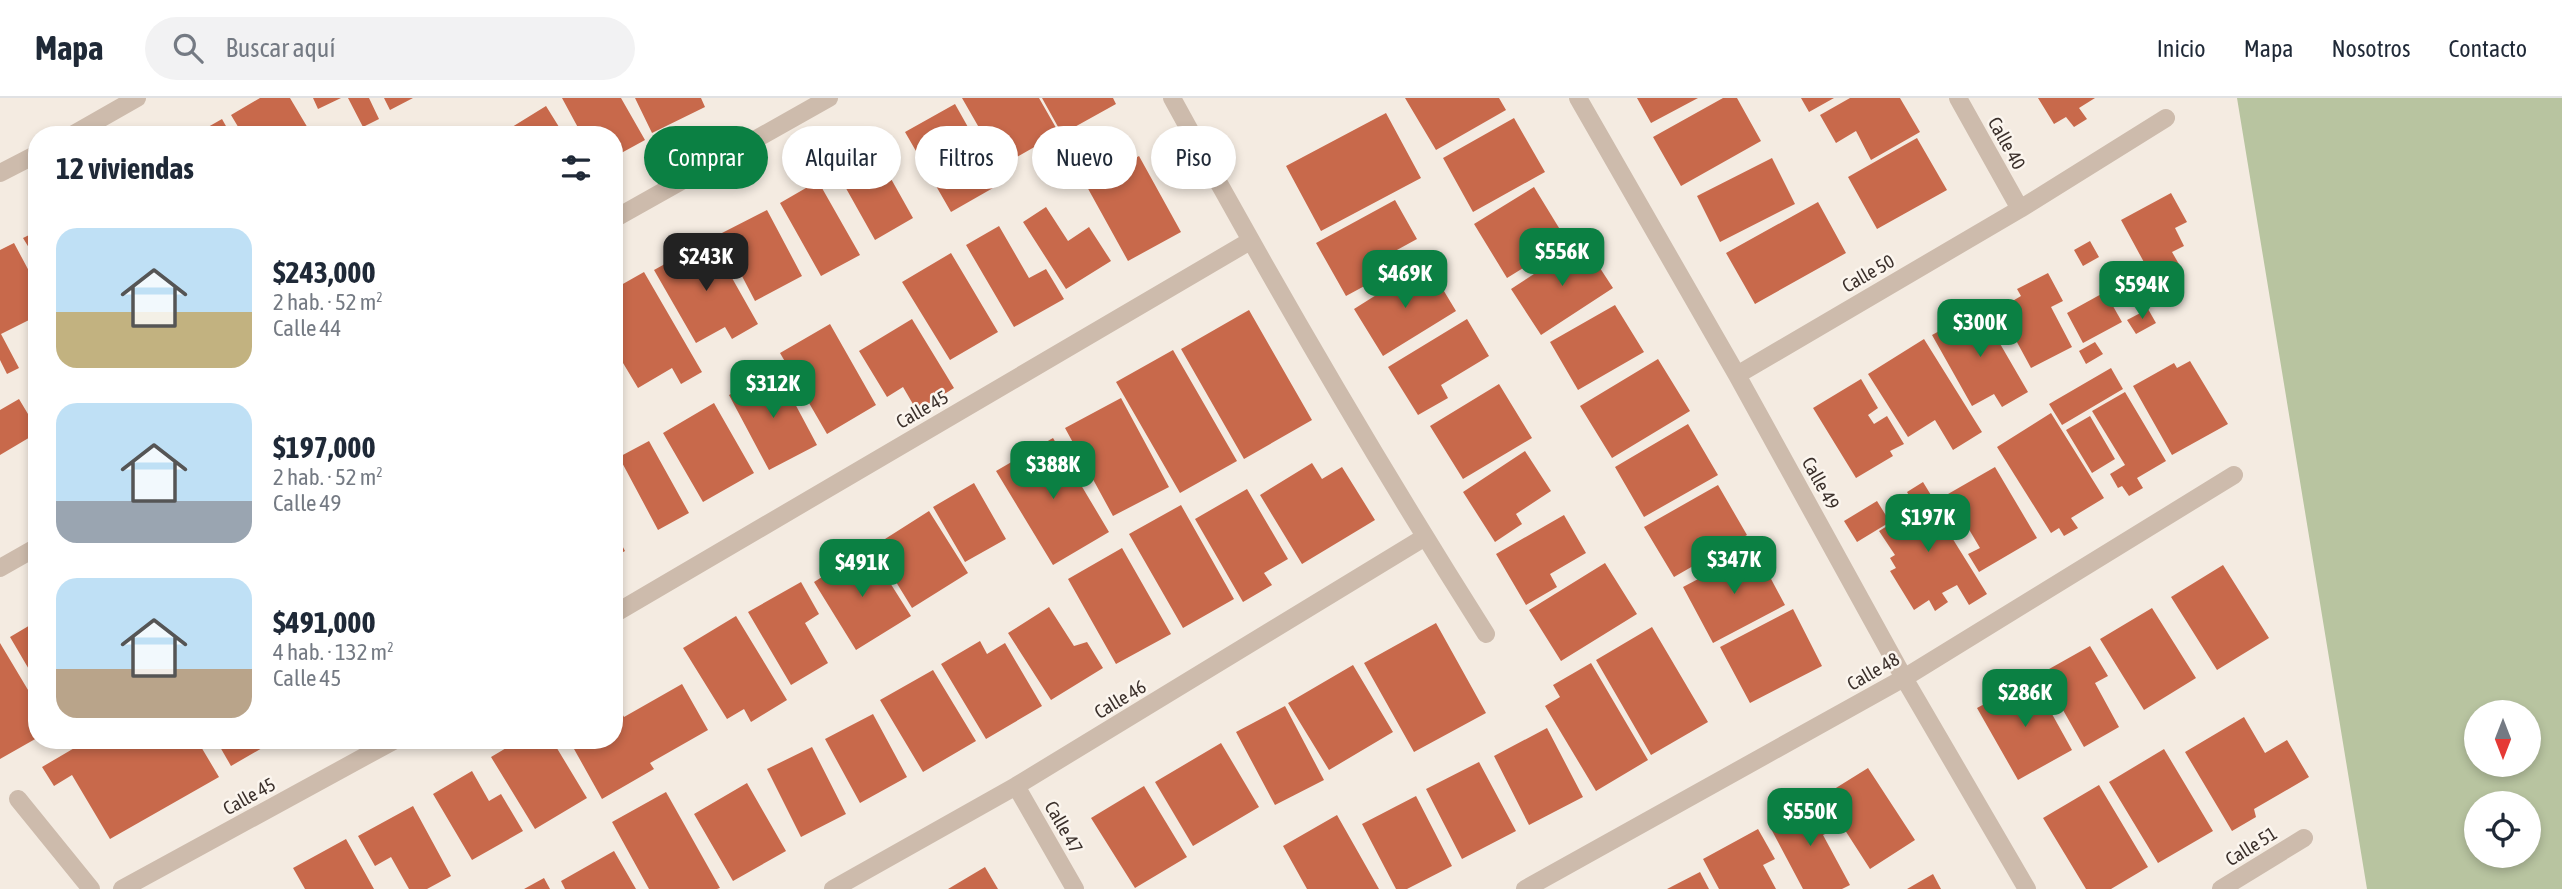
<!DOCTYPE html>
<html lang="es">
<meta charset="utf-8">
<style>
body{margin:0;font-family:"Asap Condensed",sans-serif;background:#f2f2f3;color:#1f2937;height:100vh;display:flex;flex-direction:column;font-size:26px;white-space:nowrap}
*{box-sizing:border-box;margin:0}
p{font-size:23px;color:#747a83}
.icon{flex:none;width:38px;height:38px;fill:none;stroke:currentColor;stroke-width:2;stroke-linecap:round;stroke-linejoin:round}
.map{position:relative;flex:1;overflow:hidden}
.side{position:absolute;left:28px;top:28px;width:595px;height:623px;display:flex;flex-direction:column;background:#fff;border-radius:28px;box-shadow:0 4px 10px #0003}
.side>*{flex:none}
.guide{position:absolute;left:644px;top:28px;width:665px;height:63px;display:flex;gap:14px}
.needle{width:46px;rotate:180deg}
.fabs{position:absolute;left:2464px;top:602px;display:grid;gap:14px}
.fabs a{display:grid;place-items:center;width:77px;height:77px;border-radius:50%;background:#fff;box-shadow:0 4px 10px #0003;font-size:35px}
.price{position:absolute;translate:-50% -60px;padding:0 16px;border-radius:14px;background:#0b8043;color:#fff;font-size:23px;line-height:46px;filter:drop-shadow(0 2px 4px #0008)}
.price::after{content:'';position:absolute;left:50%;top:42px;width:21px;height:16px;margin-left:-10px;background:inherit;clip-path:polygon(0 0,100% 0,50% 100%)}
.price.selected{background:#222;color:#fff}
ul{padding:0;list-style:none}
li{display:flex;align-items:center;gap:21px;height:175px;padding:0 28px}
li span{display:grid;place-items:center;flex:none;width:196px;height:140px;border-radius:21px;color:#555}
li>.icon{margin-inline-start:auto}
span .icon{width:84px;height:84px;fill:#fffc;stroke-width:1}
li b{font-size:30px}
h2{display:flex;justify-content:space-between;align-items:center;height:84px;padding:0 28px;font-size:30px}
.tag{padding:0 24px;border-radius:32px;background:#fff;box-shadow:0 4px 10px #0003;font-size:24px;line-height:63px}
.tag.selected{background:#0b8043;color:#fff}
header{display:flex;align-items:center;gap:42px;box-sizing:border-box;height:98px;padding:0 35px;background:#fff;border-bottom:2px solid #e0e1e3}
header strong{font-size:33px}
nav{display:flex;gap:38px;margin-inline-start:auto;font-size:24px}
.search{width:490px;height:63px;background:#f2f2f3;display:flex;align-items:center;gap:18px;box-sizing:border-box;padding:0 24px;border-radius:38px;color:#747a83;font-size:26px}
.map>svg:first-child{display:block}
.green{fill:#b8c4a0;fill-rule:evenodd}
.building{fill:#c8694b}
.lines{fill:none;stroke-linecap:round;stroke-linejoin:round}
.minor{stroke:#cdbbac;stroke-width:18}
.labels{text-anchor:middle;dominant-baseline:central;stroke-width:5;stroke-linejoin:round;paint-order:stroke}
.street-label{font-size:19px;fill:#3b302b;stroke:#fbf5ee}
</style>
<header>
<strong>Mapa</strong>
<div class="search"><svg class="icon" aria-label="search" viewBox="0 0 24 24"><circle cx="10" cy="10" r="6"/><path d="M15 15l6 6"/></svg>Buscar aquí</div>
<nav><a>Inicio</a><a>Mapa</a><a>Nosotros</a><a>Contacto</a></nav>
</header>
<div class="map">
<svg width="2562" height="791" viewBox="0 0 2562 791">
<rect width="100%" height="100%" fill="#f4ebe1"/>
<path class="green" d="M2237,0H2562V791H2367ZM2476,614H2529V667H2476ZM2476,705H2529V758H2476Z"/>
<path class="building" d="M260,0H290L312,37H243L231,17Z
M313,0H341L318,11Z
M348,0H369L379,21L363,29Z
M384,0H413L390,12Z
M562,0H621L645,42L614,59V37H582Z
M635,0H701L705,9L652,35Z
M962,0H1039L1059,35L1001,68Z
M1042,0H1113L1116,6L1062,36Z
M1405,0H1499L1506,12L1436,52Z
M1637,0H1698L1651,25Z
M1723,0H1737L1761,43L1681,88L1653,39Z
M1801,0H1834L1809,14Z
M1850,0H1900L1920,34L1871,62L1856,33L1836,45L1820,17Z
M2038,0H2095L2079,10L2087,21L2074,29L2066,19L2054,26Z
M955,6L1000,86L951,114L905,34Z
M546,8L564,37H499Z
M1386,15L1421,80L1321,133L1286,68Z
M1514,20L1545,74L1473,114L1443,60Z
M222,21L231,37H194Z
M1917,40L1947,92L1877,131L1848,79Z
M876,54L913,120L875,142L838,76Z
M1139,58L1181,134L1128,163L1086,87Z
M1772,60L1795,106L1720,144L1697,98Z
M818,83L860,157L821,178L780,105Z
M1534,89L1567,143L1507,180L1474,126Z
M2171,95L2187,124L2175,130L2184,148L2172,154L2184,175L2158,190L2121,122Z
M1395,102L1417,141L1375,164L1383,178L1346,198L1316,145Z
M1818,104L1846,155L1755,206L1726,155Z
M1046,109L1068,143L1089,129L1111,163L1066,191L1023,124Z
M767,112L802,178L755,203L720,136Z
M999,128L1029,180L1046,171L1064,201L1014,229L966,147Z
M37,133V163L23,140Z
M710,141L758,226L732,241L725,229L696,245L654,172Z
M2090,143L2099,159L2083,168L2074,152Z
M1583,144L1613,190L1541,237L1511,191Z
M14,145L37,188V218L1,236L19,270L7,276L0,262V152Z
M951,155L998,234L950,262L902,184Z
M1427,165L1456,213L1383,258L1354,211Z
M644,174L702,274L681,286L672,270L638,290L614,250V191Z
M2048,175L2063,203L2051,209L2072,249L2031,270L1999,211L2021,198L2017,191Z
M2105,194L2122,224L2083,245L2067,215Z
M1615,207L1644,254L1578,292L1550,244Z
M1985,208L2004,241L1999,244L2028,294L2002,309L1994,296L1972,308L1932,237Z
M2148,211L2156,225L2136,236L2127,222Z
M1249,212L1312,322L1244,361L1181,251Z
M912,221L954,290L917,313L903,289L887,299L859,253Z
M1467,221L1489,258L1441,287L1448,300L1418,317L1388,269Z
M830,226L876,307L827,336L780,255Z
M1924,241L1982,334L1953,352L1935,322L1908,339L1868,276Z
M2095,244L2103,256L2086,266L2079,253Z
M1173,252L1237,363L1180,395L1116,284Z
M1658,261L1690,313L1612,360L1580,308Z
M2190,263L2228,326L2172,357L2133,288L2174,265L2177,270Z
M2111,270L2123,291L2062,327L2049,306Z
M777,272L817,347L769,372L729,297Z
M1861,281L1878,310L1868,317L1874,326L1887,318L1904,346L1890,353L1893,358L1856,380L1813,310Z
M1499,286L1532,340L1463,381L1430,328Z
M2125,294L2166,363L2137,380L2143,390L2129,398L2122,388L2118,390L2110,376L2125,367L2092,313Z
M1121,300L1169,389L1113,418L1065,330Z
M19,301L37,331V335L0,357V312Z
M714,305L754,375L703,404L663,335Z
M2051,315L2104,400L2071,420L2078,430L2064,438L2059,430L2051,435L1997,349Z
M2090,318L2115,361L2092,375L2066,332Z
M1688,326L1718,377L1644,419L1615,369Z
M1053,340L1109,434L1053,467L996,373Z
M649,343L689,415L658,432L619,359Z
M1525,353L1551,393L1516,416L1522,426L1495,444L1463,394Z
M1312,365L1322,381L1342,369L1375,422L1302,466L1260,397Z
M1995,369L2037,440L1979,474L1968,456L1980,450L1948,396Z
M1923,384L1945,420L1941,422L1987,496L1969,507L1957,487L1942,495L1948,504L1935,513L1929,502L1914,512L1890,473L1896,470L1890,460L1895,457L1879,433L1897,422L1892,415L1912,403L1907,394Z
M974,385L1006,441L965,464L933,409Z
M1718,387L1747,437L1674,479L1644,429Z
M1247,391L1288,461L1264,475L1272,487L1243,504L1195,421Z
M1877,403L1890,424L1857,444L1844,423Z
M1181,407L1234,501L1183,530L1129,436Z
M929,413L968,475L912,510L874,448Z
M1564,417L1586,455L1550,476L1557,489L1526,507L1496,456Z
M614,432L625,453L614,459Z
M868,450L911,518L856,552L814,484Z
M1122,450L1171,536L1116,566L1068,481Z
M1755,451L1785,507L1713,545L1683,489Z
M1605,465L1637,516L1561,563L1529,512Z
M2223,467L2269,540L2217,572L2171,499Z
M801,484L819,516L805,525L828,565L791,587L748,514Z
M1049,509L1074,548L1087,544L1103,570L1051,602L1008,535Z
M2152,510L2196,580L2144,612L2100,541Z
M1793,511L1822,568L1750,605L1720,549Z
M736,518L787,602L751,624L744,611L727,621L683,550Z
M37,523V585L10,539Z
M1436,525L1486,615L1414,654L1364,565Z
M1652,529L1708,624L1651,657L1596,562Z
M980,543L987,556L1005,545L1042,608L986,641L941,566Z
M0,545L37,607V640L0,661Z
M2090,548L2108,578L2095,585L2119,629L2084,649L2042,575Z
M1591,565L1648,662L1596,693L1545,608L1560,599L1553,587Z
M1353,567L1393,634L1329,672L1288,605Z
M933,572L976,643L923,674L880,602Z
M2032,580L2072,652L2018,682L1977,610Z
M682,586L708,632L650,665L654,671L602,701L569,642H614V601L624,619Z
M1285,608L1324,682L1275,707L1236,634Z
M873,616L907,679L860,705L825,641Z
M2244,619L2265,655L2287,642L2309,679L2254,711L2256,719L2232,733L2185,654Z
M1547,630L1583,699L1529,727L1494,658Z
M88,642H197L219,679L110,741L72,677L54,688L42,669Z
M216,642H276L231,668Z
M520,642H552L587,700L535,731L491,659Z
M1221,645L1259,709L1193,748L1155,684Z
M812,649L846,716L801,739L767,671Z
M2164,651L2213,733L2158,765L2109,684Z
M1479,664L1516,733L1462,761L1426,691Z
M1868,670L1915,742L1870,771L1823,698Z
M472,673L489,703L501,696L523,733L472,762L433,696Z
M747,685L786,753L733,783L694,716Z
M2099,687L2148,769L2111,791H2086L2043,720Z
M1144,688L1187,759L1135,790L1091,720Z
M666,694L720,790L717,791H649L612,724Z
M1416,698L1452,768L1407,791H1396L1362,726Z
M1818,701L1835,731L1823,737L1850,787L1842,791H1803L1769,727Z
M413,708L451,778L427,791H409L391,759L375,768L358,738Z
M1337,717L1379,791H1307L1283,748Z
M1758,731L1775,761L1763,767L1776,791H1719L1703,761Z
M346,741L374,791H305L293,770Z
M614,753L636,791H565L561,783Z
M985,769L998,791H948Z
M1700,774L1709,791H1667Z
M1933,776L1941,791H1907Z
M544,780L550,791H524Z"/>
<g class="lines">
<path class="minor" d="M1172,0C1271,182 1375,361 1486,536
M1578,0L1737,277L1904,580L2027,791
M1958,0L2020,111
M72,37L137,0
M0,75L37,56
M614,121L829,0
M1737,277L2020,111L2166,20
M0,470L37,449
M614,516L1250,143
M1016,688L1075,791
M18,701L91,791
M122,791L395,642
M833,791L1016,688L1425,439
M1525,791L1904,580L2234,377
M2221,791L2304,740"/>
</g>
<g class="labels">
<g class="street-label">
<text transform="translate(2007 45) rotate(61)">Calle 40</text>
<text transform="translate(1868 175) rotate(-30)">Calle 50</text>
<text transform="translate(922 311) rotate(-30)">Calle 45</text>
<text transform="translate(1821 385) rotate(61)">Calle 49</text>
<text transform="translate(1873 573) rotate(-30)">Calle 48</text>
<text transform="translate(1120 601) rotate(-31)">Calle 46</text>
<text transform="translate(249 698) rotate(-29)">Calle 45</text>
<text transform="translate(1064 729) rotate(60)">Calle 47</text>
<text transform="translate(2251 748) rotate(-32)">Calle 51</text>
</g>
</g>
</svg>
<div class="fabs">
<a><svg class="needle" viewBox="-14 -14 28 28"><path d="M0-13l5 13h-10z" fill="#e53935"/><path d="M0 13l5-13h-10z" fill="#747a83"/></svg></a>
<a><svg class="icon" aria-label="locate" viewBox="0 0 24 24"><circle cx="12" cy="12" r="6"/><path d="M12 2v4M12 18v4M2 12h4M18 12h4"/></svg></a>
</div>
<b class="price" style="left:1562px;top:190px">$556K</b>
<b class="price selected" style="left:706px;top:195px">$243K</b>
<b class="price" style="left:1405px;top:212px">$469K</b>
<b class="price" style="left:2142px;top:223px">$594K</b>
<b class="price" style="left:1980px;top:261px">$300K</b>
<b class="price" style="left:773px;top:322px">$312K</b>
<b class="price" style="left:1053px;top:403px">$388K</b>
<b class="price" style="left:1928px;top:456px">$197K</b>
<b class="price" style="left:1734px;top:498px">$347K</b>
<b class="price" style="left:862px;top:501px">$491K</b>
<b class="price" style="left:2025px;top:631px">$286K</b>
<b class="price" style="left:1810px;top:750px">$550K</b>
<div class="guide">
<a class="tag selected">Comprar</a>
<a class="tag">Alquilar</a>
<a class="tag">Filtros</a>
<a class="tag">Nuevo</a>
<a class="tag">Piso</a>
</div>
<section class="side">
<h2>12 viviendas<svg class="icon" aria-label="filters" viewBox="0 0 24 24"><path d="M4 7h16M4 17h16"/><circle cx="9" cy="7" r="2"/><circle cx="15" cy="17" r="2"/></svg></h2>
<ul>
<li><span style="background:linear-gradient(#bfe0f5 60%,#c2b280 0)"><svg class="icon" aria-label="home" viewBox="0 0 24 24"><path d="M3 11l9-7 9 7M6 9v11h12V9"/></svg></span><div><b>$243,000</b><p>2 hab. · 52 m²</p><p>Calle 44</p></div></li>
<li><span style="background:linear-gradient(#bfe0f5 70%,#9aa5b1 0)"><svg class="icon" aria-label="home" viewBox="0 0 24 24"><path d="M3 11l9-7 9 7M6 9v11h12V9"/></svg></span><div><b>$197,000</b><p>2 hab. · 52 m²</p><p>Calle 49</p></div></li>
<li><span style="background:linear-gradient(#bfe0f5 65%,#b9a48a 0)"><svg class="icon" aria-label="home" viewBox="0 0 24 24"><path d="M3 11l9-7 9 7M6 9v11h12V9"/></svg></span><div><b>$491,000</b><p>4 hab. · 132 m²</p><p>Calle 45</p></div></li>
</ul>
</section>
</div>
